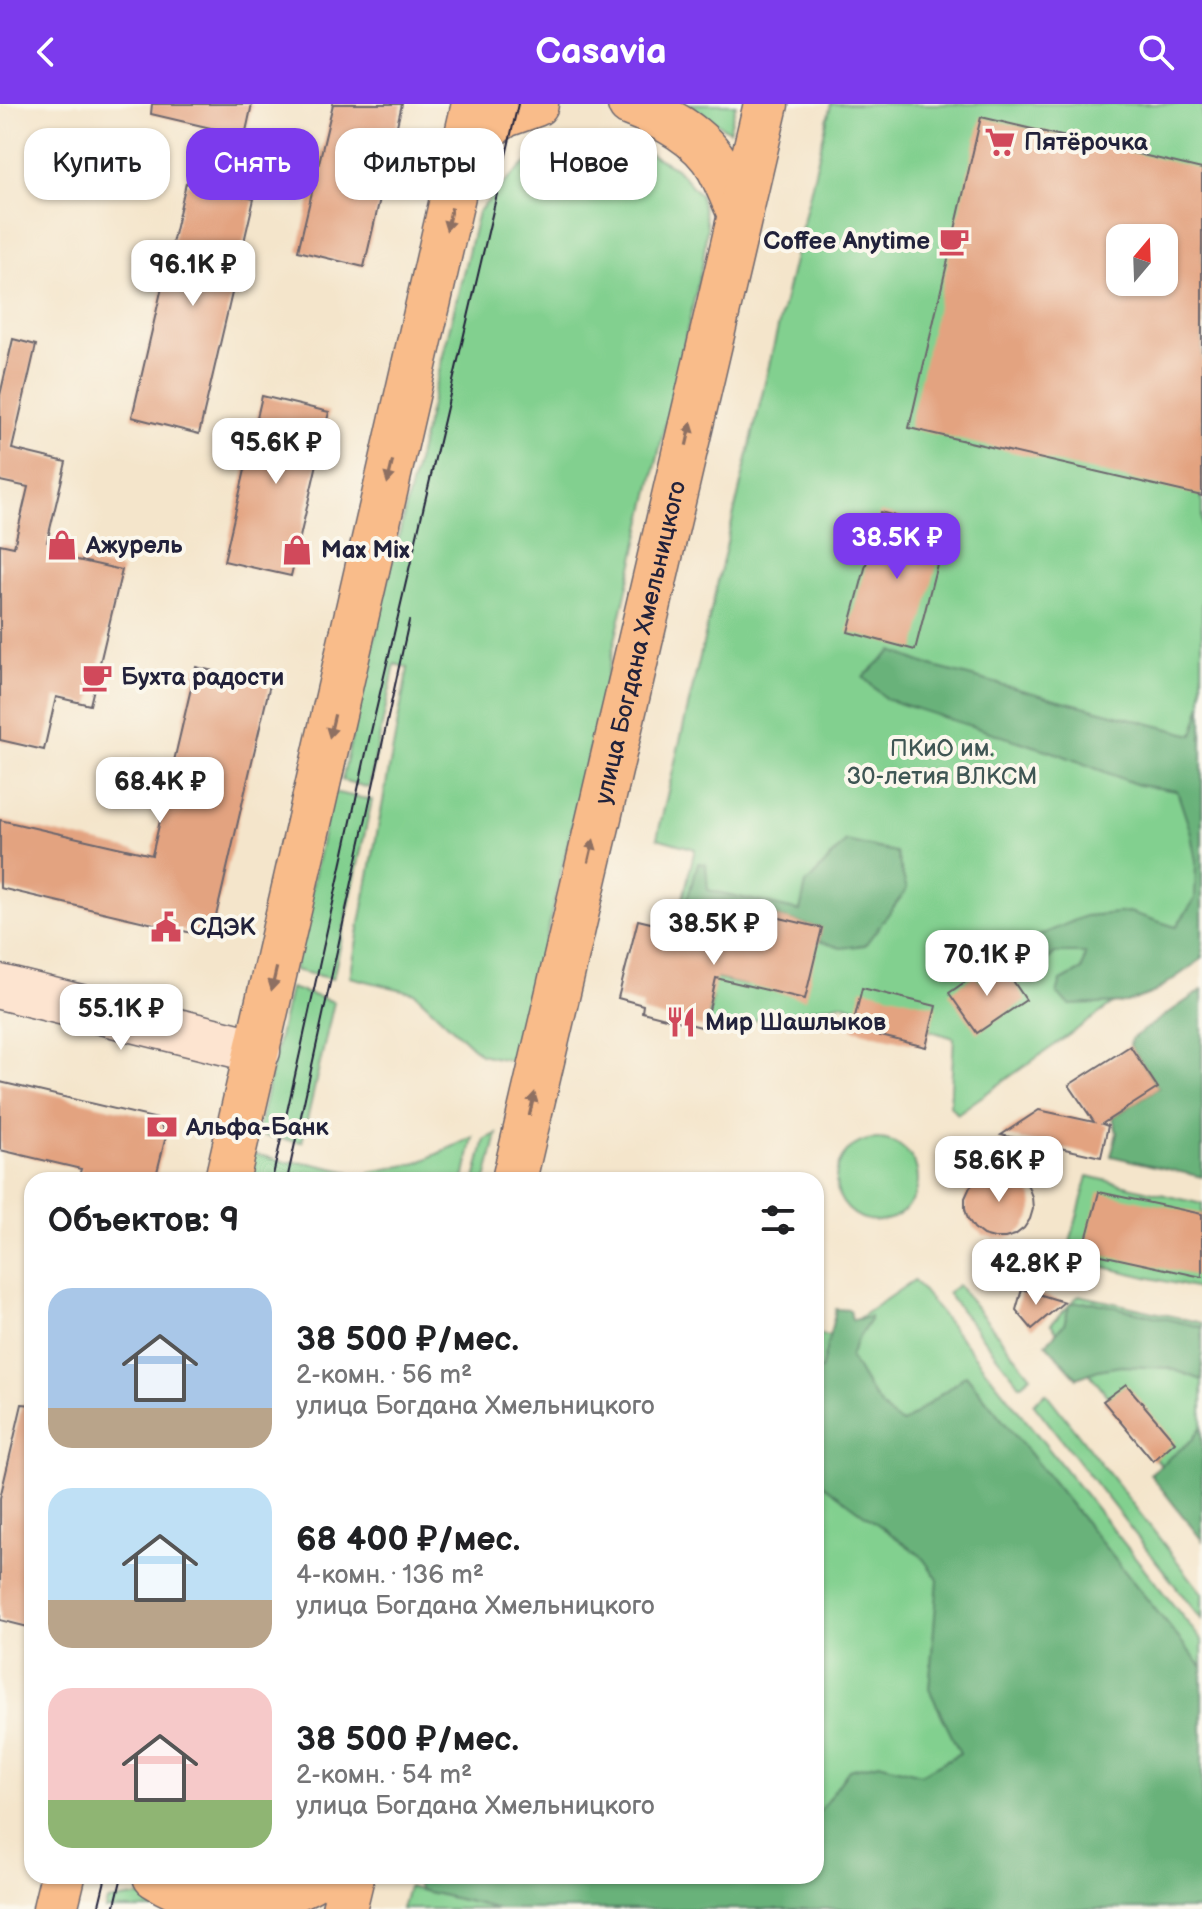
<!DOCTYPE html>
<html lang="ru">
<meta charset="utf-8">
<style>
body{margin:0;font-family:"Balsamiq Sans",sans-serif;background:#f2f2f2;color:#202124;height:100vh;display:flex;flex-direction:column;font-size:30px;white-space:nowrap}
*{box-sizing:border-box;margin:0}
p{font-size:26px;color:#757577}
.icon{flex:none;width:44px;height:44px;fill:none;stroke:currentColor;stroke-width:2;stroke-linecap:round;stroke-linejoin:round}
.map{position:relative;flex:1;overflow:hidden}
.sheet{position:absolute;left:24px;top:1068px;width:800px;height:712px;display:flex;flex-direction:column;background:#fff;border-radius:24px;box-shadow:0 2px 6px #0004}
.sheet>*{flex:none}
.hud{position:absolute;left:24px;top:24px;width:800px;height:72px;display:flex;gap:16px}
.needle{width:52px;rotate:19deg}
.tools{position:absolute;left:1106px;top:120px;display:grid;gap:16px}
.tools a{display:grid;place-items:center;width:72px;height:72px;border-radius:16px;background:#fff;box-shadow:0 2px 6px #0004;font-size:40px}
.price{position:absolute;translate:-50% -68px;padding:0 18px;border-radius:16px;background:#fff;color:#222;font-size:26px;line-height:52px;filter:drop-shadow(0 2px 4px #0008)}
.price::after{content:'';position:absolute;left:50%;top:48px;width:24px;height:18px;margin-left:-12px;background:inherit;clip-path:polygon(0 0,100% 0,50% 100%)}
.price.active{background:#7c3aed;color:#fff}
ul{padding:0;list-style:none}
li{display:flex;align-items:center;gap:24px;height:200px;padding:0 24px}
li span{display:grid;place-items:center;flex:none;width:224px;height:160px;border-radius:24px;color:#555}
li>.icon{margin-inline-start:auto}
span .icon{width:96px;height:96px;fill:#fffc;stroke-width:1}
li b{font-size:34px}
h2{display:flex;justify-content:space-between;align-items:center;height:96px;padding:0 24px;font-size:34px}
.tag{padding:0 28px;border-radius:24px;background:#fff;box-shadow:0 2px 6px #0004;font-size:28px;line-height:72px}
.tag.active{background:#7c3aed;color:#fff}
header{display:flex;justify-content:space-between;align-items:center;height:104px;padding:0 24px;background:#7c3aed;color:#fff;font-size:36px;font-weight:600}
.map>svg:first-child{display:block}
.green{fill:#82d08f;stroke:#527965;stroke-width:2;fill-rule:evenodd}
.forest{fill:#69b27a;stroke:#466a5a;stroke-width:2}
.building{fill:#e3a380;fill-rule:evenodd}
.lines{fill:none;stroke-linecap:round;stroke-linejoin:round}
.secondary-casing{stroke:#6c666d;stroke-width:47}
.primary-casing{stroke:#6c666d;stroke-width:47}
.secondary{stroke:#fde4d0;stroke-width:44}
.primary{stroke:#f9bc8a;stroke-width:44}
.tram{stroke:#22223b;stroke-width:2}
.oneway{fill:#8e6f62}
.labels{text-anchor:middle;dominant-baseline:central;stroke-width:8;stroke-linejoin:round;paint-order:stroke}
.poi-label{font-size:24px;font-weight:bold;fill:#22223b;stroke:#fbf7ec;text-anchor:start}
.street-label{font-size:24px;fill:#22223b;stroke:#fbf7ec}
.park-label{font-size:24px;fill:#3f5654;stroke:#fbf7ec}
</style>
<header><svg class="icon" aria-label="back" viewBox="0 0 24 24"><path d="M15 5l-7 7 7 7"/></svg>Casavia<svg class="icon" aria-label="search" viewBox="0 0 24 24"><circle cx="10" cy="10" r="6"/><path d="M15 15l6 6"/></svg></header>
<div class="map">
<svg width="1202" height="1805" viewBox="0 0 1202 1805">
<rect width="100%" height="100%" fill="#fbf7ec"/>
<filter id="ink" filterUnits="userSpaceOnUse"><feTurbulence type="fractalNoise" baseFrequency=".0125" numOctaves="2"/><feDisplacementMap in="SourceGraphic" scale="16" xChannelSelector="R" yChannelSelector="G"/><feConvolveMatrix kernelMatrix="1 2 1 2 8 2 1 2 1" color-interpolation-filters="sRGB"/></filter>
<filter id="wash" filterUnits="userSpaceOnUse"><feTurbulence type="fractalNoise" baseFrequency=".006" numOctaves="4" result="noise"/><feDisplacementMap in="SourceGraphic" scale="32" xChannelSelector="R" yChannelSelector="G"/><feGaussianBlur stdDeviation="1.8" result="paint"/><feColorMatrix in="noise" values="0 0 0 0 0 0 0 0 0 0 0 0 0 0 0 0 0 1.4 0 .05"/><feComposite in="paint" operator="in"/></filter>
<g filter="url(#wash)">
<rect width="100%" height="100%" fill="#f4e5cb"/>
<path class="green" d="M688,0H736L729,27Z
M831,0H1202V837L957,1010L950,1001L954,934L841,899L707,926L712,894L662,881L695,745L657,734ZM1120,134H1164V178H1120Z
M602,34L637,43L676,64L700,91L707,122L703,158L517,958L480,950L415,889L350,873L408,564L395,560L369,684L342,676L385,488L478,108C498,87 519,60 545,47C563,38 583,36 602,34Z
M332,688L372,696L333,875L294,866Z
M290,884L334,898L302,1038L257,1031Z
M497,1030L486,1076H475L485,1035Z
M473,1033L464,1076H368L370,1068L418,1059Z
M836 1076a41 41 0 1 1 82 0a41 41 0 1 1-82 0Z
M252,1049L286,1058L310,1059L350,1068L348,1076H246Z
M1088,1072L1202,1100V1186L1066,1154Z
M914,1176L1202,1537V1805H535L429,1772H816V1229L831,1233Z
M958,1181L1031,1272L1020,1281L947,1189Z
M1079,1191L1202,1219V1413L1051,1220Z
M1046,1289L1202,1489V1516L1033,1299Z
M408,1783L499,1805H402Z
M141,1792L154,1805H105L107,1797Z"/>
<path class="forest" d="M892,547L934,563L1193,631L1202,600V855L1155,888L1127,899L1070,901L1057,890L1061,877L1082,866L1085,849H1055L1035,868L1024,858L1036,833L1085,812L1129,808L1176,823L1195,795L1196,757L1190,726L1177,687L1138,681L1059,650L886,595L863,573Z
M846,737L896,748L907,785L865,841L841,844L819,837L821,824L763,810L746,881L708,873L682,827L687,796L698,759L706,760L708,786L800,807L806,780Z
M1202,886V1073L1111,1052L1117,1029L1113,1013L1158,984L1130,942L1131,935Z
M1093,1198L1202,1223V1276L1169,1264L1121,1262L1098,1266L1077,1274L1046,1240L1064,1220L1070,1199Z
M836,1205L850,1206L852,1216L870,1213V1216L856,1238L850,1253C862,1273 881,1312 903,1319L966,1271L1202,1563V1805H499L420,1786L415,1776L416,1772H816V1712L849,1666L879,1659L921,1670L960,1649L929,1585L938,1475L921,1452L816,1375V1265L821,1266Z
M1202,1322V1436L1150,1370L1193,1335Z"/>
<g id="blocks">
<path class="building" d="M152,0H252L245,32L151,10Z
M333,0H402L364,163L298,147Z
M981,13L1202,65V392L909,324ZM1120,134H1164V178H1120Z
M186,79L254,95L199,330L132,313Z
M13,235L36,241L12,345L66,358L47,438L71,443L68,454L122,466L90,601L56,593L44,646L0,636V440L14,443L28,383L0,377V291Z
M262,292L329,308L291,472L224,457Z
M880,408L946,425L915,546L848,528Z
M196,563L270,580L213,825L196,830L0,784V716L152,751Z
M763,810L822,824L805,895L716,874L705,924L642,908L643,901L618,894L638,816L755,844Z
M1003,862L1026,896L977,929L949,889L975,871L980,878Z
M862,884L936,902L926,943L852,925Z
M1130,942L1158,984L1102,1020L1108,1022L1101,1053L1001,1031L1039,1006L1094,1018L1069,981Z
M0,978L158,1015L166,1032L155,1076H78L81,1065L0,1046Z
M1011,1064L1028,1082L1032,1093L1033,1105L1030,1115L1024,1124L1015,1131L1005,1134H994L983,1131L974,1124L968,1115L965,1105V1094L970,1083L978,1074L987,1069Z
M1099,1088L1202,1110V1173L1083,1147Z
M1022,1185L1064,1198L1032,1225L1016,1206Z
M1126,1280L1175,1338L1153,1357L1103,1297Z
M22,1300L32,1301V1524L0,1516V1394Z"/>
</g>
</g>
<g filter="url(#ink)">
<use href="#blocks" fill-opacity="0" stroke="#6c666d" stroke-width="2"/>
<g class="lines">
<g class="secondary-casing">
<path id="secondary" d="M0,883L258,947"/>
</g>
<g class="primary-casing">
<g id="primary">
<path d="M630,0C664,13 701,31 719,64C727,79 733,95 740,110"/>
<path d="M466,39L505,11L536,0"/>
<path d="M227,1076L474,0"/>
<path id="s1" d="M514,1076L766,0"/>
<path d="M155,1772C195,1798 244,1805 289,1787C299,1782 309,1779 317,1772"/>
<path d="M55,1805L63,1772"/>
<path d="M344,1805L352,1772"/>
</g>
</g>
<use href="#secondary" class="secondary"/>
<use href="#primary" class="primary"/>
<path class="tram" d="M272,1076L366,649L518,0
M287,1076L409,517
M98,1805L106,1772
M114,1805L122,1772"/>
</g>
<defs><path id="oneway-solid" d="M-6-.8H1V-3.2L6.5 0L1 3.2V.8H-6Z" transform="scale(2)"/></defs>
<g class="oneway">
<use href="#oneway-solid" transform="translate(449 115) rotate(103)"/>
<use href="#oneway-solid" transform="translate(689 330) rotate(-77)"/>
<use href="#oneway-solid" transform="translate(390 368) rotate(103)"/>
<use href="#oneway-solid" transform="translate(332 622) rotate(103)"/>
<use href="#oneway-solid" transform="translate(591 747) rotate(-77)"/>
<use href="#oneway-solid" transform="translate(274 875) rotate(103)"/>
<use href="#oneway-solid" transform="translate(532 1000) rotate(-77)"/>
</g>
</g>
<defs>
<g id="supermarket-bare" transform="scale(2.4)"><path d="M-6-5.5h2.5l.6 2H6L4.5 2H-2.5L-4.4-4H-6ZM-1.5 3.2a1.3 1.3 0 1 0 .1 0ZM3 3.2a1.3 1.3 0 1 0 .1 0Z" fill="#d1495b" stroke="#fbf7ec" stroke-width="2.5" paint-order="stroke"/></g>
<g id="cafe-bare" transform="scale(2.4)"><path d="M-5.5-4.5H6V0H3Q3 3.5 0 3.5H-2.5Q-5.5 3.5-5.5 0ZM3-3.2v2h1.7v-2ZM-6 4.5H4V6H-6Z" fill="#d1495b" stroke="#fbf7ec" stroke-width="2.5" paint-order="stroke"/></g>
<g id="shop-bare" transform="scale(2.4)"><path d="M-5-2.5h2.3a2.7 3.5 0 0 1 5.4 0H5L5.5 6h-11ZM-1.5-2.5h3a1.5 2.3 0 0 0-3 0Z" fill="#d1495b" stroke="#fbf7ec" stroke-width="2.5" paint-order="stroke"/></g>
<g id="civic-bare" transform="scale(2.4)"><path d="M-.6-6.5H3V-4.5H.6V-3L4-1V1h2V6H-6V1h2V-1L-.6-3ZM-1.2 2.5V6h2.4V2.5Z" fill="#d1495b" stroke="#fbf7ec" stroke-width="2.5" paint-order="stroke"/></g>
<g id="restaurant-bare" transform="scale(2.4)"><path d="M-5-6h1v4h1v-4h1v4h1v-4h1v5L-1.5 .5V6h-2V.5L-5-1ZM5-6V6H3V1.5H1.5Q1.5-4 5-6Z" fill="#d1495b" stroke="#fbf7ec" stroke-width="2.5" paint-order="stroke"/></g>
<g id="bank-bare" transform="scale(2.4)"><path d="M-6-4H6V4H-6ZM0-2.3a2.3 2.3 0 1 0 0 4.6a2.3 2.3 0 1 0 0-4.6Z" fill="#d1495b" stroke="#fbf7ec" stroke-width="2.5" paint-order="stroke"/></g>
</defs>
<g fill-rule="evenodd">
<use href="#supermarket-bare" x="1000" y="38"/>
<use href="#cafe-bare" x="954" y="137"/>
<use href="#shop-bare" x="62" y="441"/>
<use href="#shop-bare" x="297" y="446"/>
<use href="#cafe-bare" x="97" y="573"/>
<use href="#civic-bare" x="166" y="823"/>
<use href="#restaurant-bare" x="681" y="918"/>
<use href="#bank-bare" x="162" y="1023"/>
</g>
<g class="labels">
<g class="poi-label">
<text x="1024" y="38">Пятёрочка</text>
<text x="930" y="137" text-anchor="end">Coffee Anytime</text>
<text x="86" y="441">Ажурель</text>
<text x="321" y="446">Max Mix</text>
<text x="121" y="573">Бухта радости</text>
<text x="190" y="823">СДЭК</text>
<text x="705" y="918">Мир Шашлыков</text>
<text x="186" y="1023">Альфа-Банк</text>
</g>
<g class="street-label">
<text stroke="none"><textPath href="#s1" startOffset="552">улица Богдана Хмельницкого</textPath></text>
</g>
<g class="park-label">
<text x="942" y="644">ПКиО им.<tspan x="942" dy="28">30-летия ВЛКСМ</tspan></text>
</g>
</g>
</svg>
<div class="tools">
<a><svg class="needle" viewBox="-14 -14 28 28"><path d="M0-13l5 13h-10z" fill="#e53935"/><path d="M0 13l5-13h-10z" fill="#757577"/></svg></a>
</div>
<b class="price" style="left:193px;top:204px">96.1K ₽</b>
<b class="price" style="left:276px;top:382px">95.6K ₽</b>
<b class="price active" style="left:897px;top:477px">38.5K ₽</b>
<b class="price" style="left:160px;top:721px">68.4K ₽</b>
<b class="price" style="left:714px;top:863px">38.5K ₽</b>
<b class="price" style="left:987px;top:894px">70.1K ₽</b>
<b class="price" style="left:121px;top:948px">55.1K ₽</b>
<b class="price" style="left:999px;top:1100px">58.6K ₽</b>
<b class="price" style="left:1036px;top:1203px">42.8K ₽</b>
<div class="hud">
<a class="tag">Купить</a>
<a class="tag active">Снять</a>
<a class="tag">Фильтры</a>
<a class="tag">Новое</a>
</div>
<section class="sheet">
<h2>Объектов: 9<svg class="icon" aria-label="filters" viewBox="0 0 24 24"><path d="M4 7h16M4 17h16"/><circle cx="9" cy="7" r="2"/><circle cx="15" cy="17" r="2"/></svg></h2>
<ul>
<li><span style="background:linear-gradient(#a9c7e8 75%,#b9a48a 0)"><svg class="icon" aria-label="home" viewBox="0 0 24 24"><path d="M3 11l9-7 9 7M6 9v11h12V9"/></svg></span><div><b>38 500 ₽/мес.</b><p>2-комн. · 56 m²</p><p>улица Богдана Хмельницкого</p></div></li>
<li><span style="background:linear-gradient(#bfe0f5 70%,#b9a48a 0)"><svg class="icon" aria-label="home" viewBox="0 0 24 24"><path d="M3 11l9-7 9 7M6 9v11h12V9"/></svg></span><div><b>68 400 ₽/мес.</b><p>4-комн. · 136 m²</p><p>улица Богдана Хмельницкого</p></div></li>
<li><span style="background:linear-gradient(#f6c9c9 70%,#8fb573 0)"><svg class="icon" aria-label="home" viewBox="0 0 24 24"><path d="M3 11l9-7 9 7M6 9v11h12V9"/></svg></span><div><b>38 500 ₽/мес.</b><p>2-комн. · 54 m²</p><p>улица Богдана Хмельницкого</p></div></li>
</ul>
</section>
</div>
